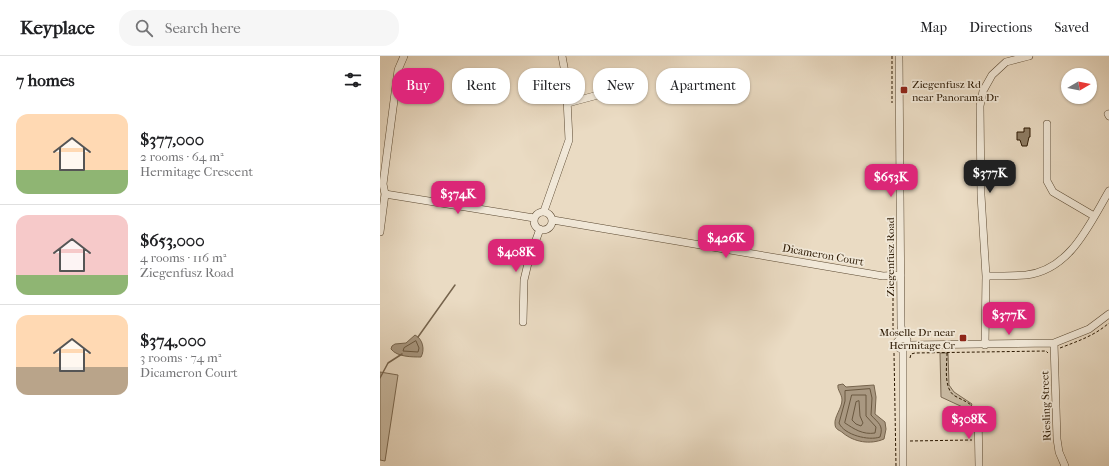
<!DOCTYPE html>
<meta charset="utf-8">
<style>
body{margin:0;font-family:"IM FELL French Canon",serif;background:#f6f6f6;color:#202124;height:100vh;display:flex;flex-direction:column;font-size:15px;white-space:nowrap}
*{box-sizing:border-box;margin:0}
p{font-size:13px;color:#757577}
.icon{flex:none;width:22px;height:22px;fill:none;stroke:currentColor;stroke-width:2;stroke-linecap:round;stroke-linejoin:round}
.map{position:relative;flex:1;overflow:hidden}
.sheet{display:flex;flex-direction:column;background:#fff;width:380px}
.sheet>*{flex:none}
.guide{position:absolute;left:12px;top:12px;width:380px;height:36px;display:flex;gap:8px}
.needle{width:26px;rotate:80deg}
.tools{position:absolute;left:681px;top:12px;display:grid;gap:8px}
.tools a{display:grid;place-items:center;width:36px;height:36px;border-radius:50%;background:#fff;box-shadow:0 1px 3px #0004;font-size:20px}
.price{position:absolute;translate:-50% -34px;padding:0 9px;border-radius:8px;background:#db2777;color:#fff;font-size:13px;line-height:26px;filter:drop-shadow(0 1px 2px #0008)}
.price::after{content:'';position:absolute;left:50%;top:24px;width:12px;height:9px;margin-left:-6px;background:inherit;clip-path:polygon(0 0,100% 0,50% 100%)}
.price.active{background:#222;color:#fff}
ul{padding:0;list-style:none}
li{display:flex;align-items:center;gap:12px;height:100px;padding:0 16px}
li+li{border-top:1px solid #e0e0e0}
li span{display:grid;place-items:center;flex:none;width:112px;height:80px;border-radius:12px;color:#555}
li>.icon{margin-inline-start:auto}
span .icon{width:48px;height:48px;fill:#fffc;stroke-width:1}
li b{font-size:17px}
h2{display:flex;justify-content:space-between;align-items:center;height:48px;padding:0 16px;font-size:17px}
.pill{padding:0 14px;border-radius:16px;background:#fff;box-shadow:0 1px 3px #0004;font-size:14px;line-height:36px}
.pill.active{background:#db2777;color:#fff}
header{display:flex;align-items:center;gap:24px;box-sizing:border-box;height:56px;padding:0 20px;background:#fff;border-bottom:1px solid #e0e0e0}
header strong{font-size:19px}
nav{display:flex;gap:22px;margin-inline-start:auto;font-size:14px}
.search{width:280px;height:36px;background:#f6f6f6;display:flex;align-items:center;gap:10px;box-sizing:border-box;padding:0 14px;border-radius:16px;color:#757577;font-size:15px}
main{display:flex;flex:1;min-height:0}
.map>svg:first-child{display:block}
.green{fill:#c9baa2;stroke:#7a6851}
.water{fill:#a99881;stroke:#76644d}
.lines{fill:none;stroke-linecap:round;stroke-linejoin:round}
.shore{stroke:#6a5840;stroke-width:1}
.stream{stroke:#76644d;stroke-width:1.5}
.building{fill:#8e7d65;stroke:#2a1700}
.minor-casing{stroke:#5a4831;stroke-width:8}
.path{stroke:#2a1700;stroke-width:1;stroke-dasharray:3 2;stroke-linecap:butt}
.minor{stroke:#f1e8d8;stroke-width:7}
.poi-dot{fill:#8f2418;stroke:#f1e8d8;stroke-width:1.5}
.labels{text-anchor:middle;dominant-baseline:central;stroke-width:3.5;stroke-linejoin:round;paint-order:stroke}
.poi-label{font-size:11px;fill:#2a1700;stroke:#f1e8d8;text-anchor:start}
.street-label{font-size:11px;fill:#2a1700;stroke:#f1e8d8}
</style>
<header>
<strong>Keyplace</strong>
<div class="search"><svg class="icon" aria-label="search" viewBox="0 0 24 24"><circle cx="10" cy="10" r="6"/><path d="M15 15l6 6"/></svg>Search here</div>
<nav><a>Map</a><a>Directions</a><a>Saved</a></nav>
</header>
<main>
<section class="sheet">
<h2>7 homes<svg class="icon" aria-label="filters" viewBox="0 0 24 24"><path d="M4 7h16M4 17h16"/><circle cx="9" cy="7" r="2"/><circle cx="15" cy="17" r="2"/></svg></h2>
<ul>
<li><span style="background:linear-gradient(#ffd9b3 70%,#8fb573 0)"><svg class="icon" aria-label="home" viewBox="0 0 24 24"><path d="M3 11l9-7 9 7M6 9v11h12V9"/></svg></span><div><b>$377,000</b><p>2 rooms · 64 m²</p><p>Hermitage Crescent</p></div></li>
<li><span style="background:linear-gradient(#f6c9c9 75%,#8fb573 0)"><svg class="icon" aria-label="home" viewBox="0 0 24 24"><path d="M3 11l9-7 9 7M6 9v11h12V9"/></svg></span><div><b>$653,000</b><p>4 rooms · 116 m²</p><p>Ziegenfusz Road</p></div></li>
<li><span style="background:linear-gradient(#ffd9b3 65%,#b9a48a 0)"><svg class="icon" aria-label="home" viewBox="0 0 24 24"><path d="M3 11l9-7 9 7M6 9v11h12V9"/></svg></span><div><b>$374,000</b><p>3 rooms · 74 m²</p><p>Dicameron Court</p></div></li>
</ul>
</section>
<div class="map">
<svg width="729" height="410" viewBox="0 0 729 410">
<rect width="100%" height="100%" fill="#eadbc3"/>
<filter id="stains"><feTurbulence type="fractalNoise" baseFrequency=".005" numOctaves="4"/><feColorMatrix values="0 0 0 0 .2 0 0 0 0 .09 0 0 0 0 .02 0 0 0 .5 -.17"/></filter>
<radialGradient id="worn" r=".72"><stop offset=".6" stop-color="#630" stop-opacity="0"/><stop offset="1" stop-color="#630" stop-opacity=".3"/></radialGradient>
<path class="green" d="M560,297H568L569,329L574,336L592,348L589,354L561,341Z
M0,316L18,319L5,405L0,404Z"/>
<path class="water" d="M35,279C43,283 45,294 41,301C32,301 17,301 11,293L12,290L15,288L26,287Z
M463,328L466,331L494,329L496,341L495,358L505,366L506,373L504,383C490,389 474,386 463,377C460,374 455,374 455,368C454,361 462,352 462,344C462,338 457,334 458,329Z"/>
<g class="lines">
<path class="shore" d="M36,285L39,292L38,296L23,295L24,292Z
M490,333L492,342L491,359C498,367 504,369 500,381C489,385 464,379 459,367L465,345V335Z
M472,339H486V360L496,371L495,377C483,379 474,373 465,367Z
M479,345L480,360L483,367L481,370L476,368L472,364L476,346Z"/>
<path class="stream" d="M38,281L75,229
M0,322L8,307L22,298"/>
</g>
<path class="building" d="M644,72H650V81H649L647,90H642L640,84H637V76H644Z"/>
<g class="lines">
<g class="minor-casing">
<path id="minor" d="M519,0L521,270L523,282
M188,47L233,35
M728,58L729,60
M667,68V125L673,136L714,160
M5,138L154,162
M164,155L189,84L186,22L182,0
M154 165a9 9 0 1 1 18 0a9 9 0 1 1-18 0Z
M173,164L503,220L521,219
M0,176L5,138L3,128L18,14L24,0
M606,220C619,220 633,220 646,219C690,214 709,169 729,135
M143,266L144,224L149,203L160,173
M674,287L677,383L679,396L685,410
M529,289L674,287L709,273L729,258
M605,289L606,220L601,139L600,50L603,35L612,19L626,6L649,0
M523,294V410
M523,294L519,292L517,286L521,282L527,284
M598,357L599,410"/>
</g>
<path class="path" d="M512,0V47
M513,213V162
M513,227V279
M680,292C698,285 714,280 729,267
M514,297L516,410
M567,297C567,309 563,333 575,340C582,344 589,346 594,352
M530,302L531,298L535,297L666,295L668,297
M530,385L592,384"/>
<use href="#minor" class="minor"/>
</g>
<g class="poi-dot">
<rect x="520" y="30" width="8" height="8" rx="2"/>
<rect x="579" y="278" width="8" height="8" rx="2"/>
</g>
<g class="labels">
<g class="poi-label">
<text x="532" y="28">Ziegenfusz Rd<tspan x="532" dy="13">near Panorama Dr</tspan></text>
<text x="575" y="276" text-anchor="end">Moselle Dr near<tspan x="575" dy="13">Hermitage Cr</tspan></text>
</g>
<g class="street-label">
<text transform="translate(443 199) rotate(10)">Dicameron Court</text>
<text transform="translate(510 201) rotate(-90)">Ziegenfusz Road</text>
<text transform="translate(666 350) rotate(-92)">Riesling Street</text>
</g>
</g>
<rect width="100%" height="100%" filter="url(#stains)"/>
<rect width="100%" height="100%" fill="url(#worn)"/>
</svg>
<div class="tools">
<a><svg class="needle" viewBox="-14 -14 28 28"><path d="M0-13l5 13h-10z" fill="#e53935"/><path d="M0 13l5-13h-10z" fill="#757577"/></svg></a>
</div>
<b class="price active" style="left:610px;top:138px">$377K</b>
<b class="price" style="left:511px;top:142px">$653K</b>
<b class="price" style="left:78px;top:159px">$374K</b>
<b class="price" style="left:346px;top:203px">$426K</b>
<b class="price" style="left:136px;top:217px">$408K</b>
<b class="price" style="left:629px;top:280px">$377K</b>
<b class="price" style="left:589px;top:384px">$308K</b>
<div class="guide">
<a class="pill active">Buy</a>
<a class="pill">Rent</a>
<a class="pill">Filters</a>
<a class="pill">New</a>
<a class="pill">Apartment</a>
</div>
</div>
</main>
